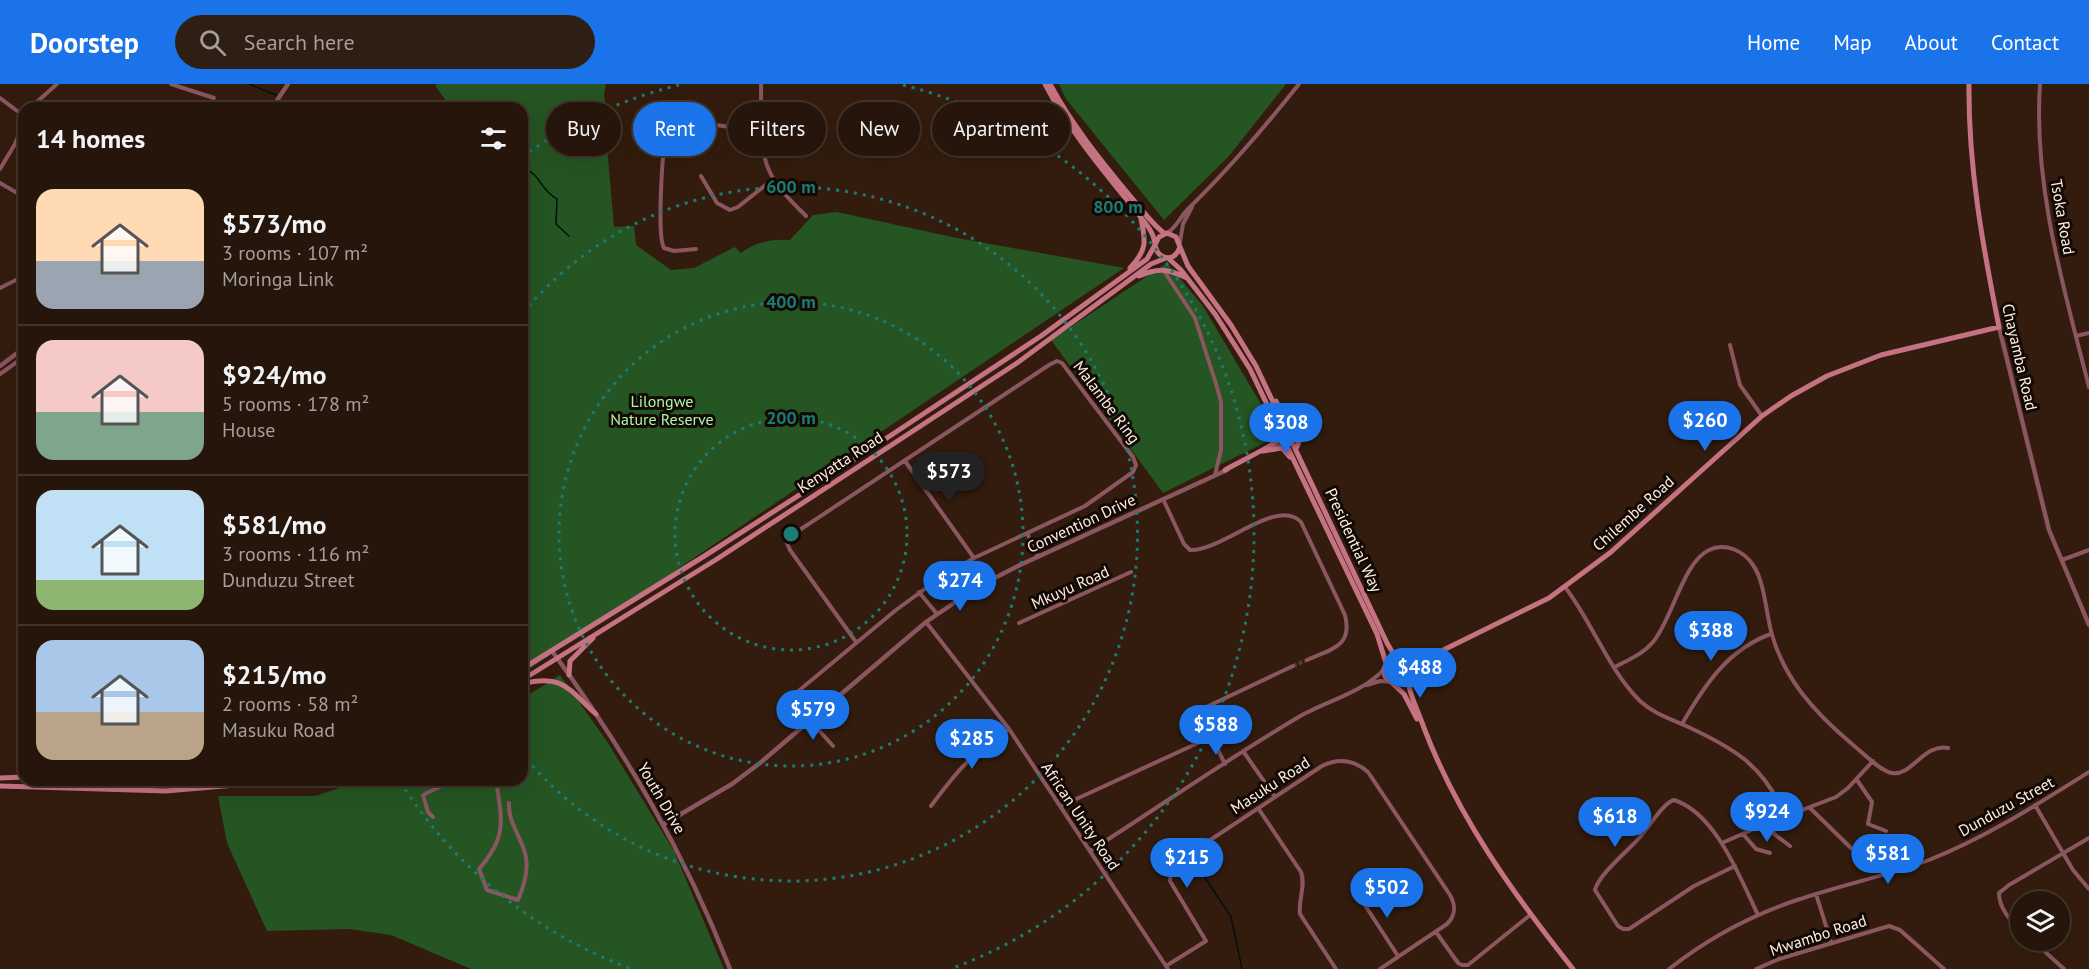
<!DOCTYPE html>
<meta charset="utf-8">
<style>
body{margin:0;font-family:"PT Sans",sans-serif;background:#2e1e13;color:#f1f3f6;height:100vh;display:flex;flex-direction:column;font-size:22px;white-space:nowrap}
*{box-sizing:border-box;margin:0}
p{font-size:20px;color:#a49f9c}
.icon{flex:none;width:33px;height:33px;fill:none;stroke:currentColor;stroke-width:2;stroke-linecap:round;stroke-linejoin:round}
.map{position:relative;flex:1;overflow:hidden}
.sheet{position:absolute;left:18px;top:18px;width:510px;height:684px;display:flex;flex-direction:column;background:#26150a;border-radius:18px;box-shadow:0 6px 24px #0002,0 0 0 2px #42342b}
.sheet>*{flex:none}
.top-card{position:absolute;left:546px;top:18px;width:570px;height:54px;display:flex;gap:12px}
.fabs{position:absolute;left:2010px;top:807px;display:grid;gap:12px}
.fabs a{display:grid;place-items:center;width:60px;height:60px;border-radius:50%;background:#26150a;box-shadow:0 6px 24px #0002,0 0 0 2px #42342b;font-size:30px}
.price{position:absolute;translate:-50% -51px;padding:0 14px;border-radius:21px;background:#1a73e8;color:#fff;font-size:20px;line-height:39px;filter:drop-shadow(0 2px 3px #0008)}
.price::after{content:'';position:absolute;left:50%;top:36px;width:18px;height:14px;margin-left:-9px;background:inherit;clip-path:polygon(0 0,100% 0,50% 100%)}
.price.selected{background:#222;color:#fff}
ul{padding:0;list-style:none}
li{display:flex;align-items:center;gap:18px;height:150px;padding:0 18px}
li+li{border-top:2px solid #42342b}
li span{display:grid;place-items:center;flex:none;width:168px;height:120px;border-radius:18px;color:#555}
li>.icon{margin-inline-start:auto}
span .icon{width:72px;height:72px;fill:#fffc;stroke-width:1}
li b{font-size:26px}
h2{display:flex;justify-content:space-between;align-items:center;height:72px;padding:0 18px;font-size:26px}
.tag{padding:0 21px;border-radius:27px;background:#26150a;box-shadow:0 6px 24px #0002,0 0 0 2px #42342b;font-size:21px;line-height:54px}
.tag.selected{background:#1a73e8;color:#fff}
header{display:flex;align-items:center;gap:36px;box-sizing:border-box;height:84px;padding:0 30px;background:#1a73e8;color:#fff}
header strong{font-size:28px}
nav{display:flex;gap:33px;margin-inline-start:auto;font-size:21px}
.search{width:420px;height:54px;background:#2e1e13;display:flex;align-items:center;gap:15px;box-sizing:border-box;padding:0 21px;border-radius:33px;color:#a49f9c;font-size:22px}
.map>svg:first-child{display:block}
.green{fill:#255522}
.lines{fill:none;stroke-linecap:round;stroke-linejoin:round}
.stream{stroke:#040f12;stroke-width:1.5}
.minor-tunnel{stroke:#513c2d;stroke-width:4;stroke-dasharray:4 2;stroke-linecap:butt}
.minor{stroke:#8a5660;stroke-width:4}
.tertiary{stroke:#8a5660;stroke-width:4.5}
.secondary{stroke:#c57282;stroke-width:5}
.ring{fill:none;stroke:#1b7c74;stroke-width:3;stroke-dasharray:3 6}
.labels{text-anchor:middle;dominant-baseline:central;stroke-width:6;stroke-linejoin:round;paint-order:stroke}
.street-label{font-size:16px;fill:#feeee4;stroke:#130904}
.park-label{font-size:16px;fill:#aef6a8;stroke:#130904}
.centre{fill:#1b7c74;stroke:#130904;stroke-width:3}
.ring-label{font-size:18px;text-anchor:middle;font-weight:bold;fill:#1b7c74;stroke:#130904;stroke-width:6;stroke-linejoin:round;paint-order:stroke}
</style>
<header>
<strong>Doorstep</strong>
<div class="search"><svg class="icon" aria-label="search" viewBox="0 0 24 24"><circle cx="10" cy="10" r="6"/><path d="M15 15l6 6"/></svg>Search here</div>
<nav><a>Home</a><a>Map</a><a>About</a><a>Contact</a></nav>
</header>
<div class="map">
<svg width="2089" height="885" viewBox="0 0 2089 885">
<rect width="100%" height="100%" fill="#331c0d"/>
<path class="green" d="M438,0H606L604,11L608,35L607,62L614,143L634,142L636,161L671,186L694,184L735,163L741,169C754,158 772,155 790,156L813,131L837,128L952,153L1124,184L522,590V24H446V17L435,1Z
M1059,0H1286L1229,72L1164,136L1066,15Z
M1167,179L1203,222L1271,337L1273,347L1270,356L1163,409L1051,256Z
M1387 586a9 9 0 1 1 18 0a9 9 0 1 1-18 0Z
M560,591L608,659L674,767L724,885H471L391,851L349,845L267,847L227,759L218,712H315L364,696H522V615Z"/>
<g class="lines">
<path class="stream" d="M249,0L276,11
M287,17L309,24
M522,83C542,91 539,105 557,115L556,140L569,152
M1192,774L1231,833L1242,885"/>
<path class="minor-tunnel" d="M1293,582L1307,576"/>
<path class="minor" d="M171,0L214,14
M761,0C762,31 756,70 775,97C783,110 795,121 806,132
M2040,0C2033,102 2064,205 2089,303
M0,14L24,32
M30,24L57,0
M118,24H123
M0,85L15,60L24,37
M701,92L717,119L730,126L738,123L773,95
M0,99L24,113
M1167,149C1177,143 1180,133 1188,125C1228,86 1264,44 1299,0
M1180,158L1183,140L1192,123
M696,165L674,167L664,164C657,152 662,69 666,54C670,48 674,42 680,40C697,35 742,46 761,49
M1164,187L1195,234L1217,303L1221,318V366L1215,391
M0,204L24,192
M2076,252L2089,249
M1730,261L1740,301L1762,332
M0,290L24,273
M905,377L974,474
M1163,415L1184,460L1190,466C1221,468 1278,412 1301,438L1345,531C1353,563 1331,565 1307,576
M1027,449L1038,473
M2062,476L2089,466
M1565,503C1592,538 1608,585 1640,617C1653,629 1668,634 1684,641C1732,663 1765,681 1785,733
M919,508L937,530
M926,538L1009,645L1168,885
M1019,539L1131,488
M1615,583C1628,576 1643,570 1653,558C1672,536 1683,478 1709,466C1725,458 1744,467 1753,481C1764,496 1766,527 1771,547C1783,594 1815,629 1852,660C1862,668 1880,687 1892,689C1911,693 1924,659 1948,664
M1367,601L1380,597L1392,598
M1682,640C1704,602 1728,565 1771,550
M833,662L790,614L896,526L933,499L974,474L1085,422L1133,388L1136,381L1133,373L1062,279L1057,277L1049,281L789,453L787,459L790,466L856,558
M1243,667L1275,713
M1225,680L1201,632L1202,625L1293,582
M486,696L497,703C503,740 505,755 479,785L487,806L518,816C524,802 529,783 525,769C520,751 508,738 509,719
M1857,696L1872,718L1868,740L1886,747
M2035,721L2073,786L2089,805
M931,722C957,687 972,669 1009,645
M1061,722L1211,653
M1258,724L1301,788C1306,802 1298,816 1300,830L1336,885
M1810,724L1851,764
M433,733L428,728L423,711L454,696
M1771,738L1774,750L1790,762
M1743,750L1756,765L1770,769
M1722,759L1756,744L1836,713L1848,704L1873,677
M1090,767C1159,723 1226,676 1297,634C1323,618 1365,608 1384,585
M1735,782L1694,802L1629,845H1623L1618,842L1595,806C1599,790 1628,767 1640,753C1649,743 1663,719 1674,716C1716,729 1741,796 1758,831
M1357,809L1398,872
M1816,810L1831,858
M2020,846C2010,836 1999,824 1999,809L2009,801L2089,754
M1436,848L1458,879L1462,881H1468L1530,831
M2032,856L2064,885
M1166,882L1206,857L1170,797L1171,787L1177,778L1322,682C1338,674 1354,676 1368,688L1450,811C1456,822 1456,831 1447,840L1380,885
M1669,885C1707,855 1752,831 1797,816C1841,801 1886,792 1929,776C1985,754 2038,720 2089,688
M1756,885L1779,875L1889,842L1900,846L1944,885"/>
<path class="tertiary" d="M272,24L288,0
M1999,243L2049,446L2089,541
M0,282L24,264
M1269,364L1286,357
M552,567C625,667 685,769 730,885
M664,740L732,700L760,679L926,538L979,502L1020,481L1227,386"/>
<path class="secondary" d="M1045,0C1071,50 1108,92 1143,136C1147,141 1151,146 1153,152C1156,159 1154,168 1162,172C1171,177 1177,171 1180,163L1176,153L1167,149L1159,153L1156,159
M1050,0C1072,41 1101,77 1131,113C1141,125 1152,140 1165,150
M1180,163L1188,182L1231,241L1256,282L1387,559L1396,574
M1168,174L1181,186L1215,230L1250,285L1377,550L1386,579
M1130,184C1147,166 1146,158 1141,135
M1139,192C1159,183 1168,185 1187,194
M1276,317L1289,343L1293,346L1302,349L1297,363
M1263,367L1282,364L1290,373
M1225,386C1236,379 1272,363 1277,356C1280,352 1279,351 1279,346
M1384 587a12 12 0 1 1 24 0a12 12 0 1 1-24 0Z
M1402,576L1436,568
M522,585L706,471L846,381L1041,252L1147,175L1155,161
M1408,589L1410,585L1419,578L1549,514L1611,468L1762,332L1791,312L1827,292L1881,271L1999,243C1983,163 1968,82 1969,0
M569,591L570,577L593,554
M1407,592C1409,611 1418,626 1424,644C1458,733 1514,811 1573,885
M522,596L717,475L1017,279L1151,180L1166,174
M1392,599L1404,610L1417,635
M522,600C563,589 569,606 596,630
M0,694L24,693
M73,696H205
M0,702L166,707L292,696"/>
</g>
<g class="ring">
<circle cx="791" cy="450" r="116"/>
<circle cx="791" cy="450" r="232"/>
<path d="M523 229A347 347 0 1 1 523 671"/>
<path d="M629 884A463 463 0 0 1 401 699M522 73A463 463 0 0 1 679 1M903 1A463 463 0 0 1 953 884"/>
</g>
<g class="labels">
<g class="street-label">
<text transform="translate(2063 133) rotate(80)">Tsoka Road</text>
<text transform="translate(2020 273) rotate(77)">Chayamba Road</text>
<text transform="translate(1107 318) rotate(53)">Malambe Ring</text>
<text transform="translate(840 378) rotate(-33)">Kenyatta Road</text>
<text transform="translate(1633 429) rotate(-42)">Chilembe Road</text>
<text transform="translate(1081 439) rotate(-25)">Convention Drive</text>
<text transform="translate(1354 456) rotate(65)">Presidential Way</text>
<text transform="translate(1070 503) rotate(-24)">Mkuyu Road</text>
<text transform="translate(1270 701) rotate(-33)">Masuku Road</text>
<text transform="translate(662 714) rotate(60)">Youth Drive</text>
<text transform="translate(2006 722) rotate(-29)">Dunduzu Street</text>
<text transform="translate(1081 732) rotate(56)">African Unity Road</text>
<text transform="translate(1818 851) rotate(-18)">Mwambo Road</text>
</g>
<g class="park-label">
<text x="662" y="317">Lilongwe<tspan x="662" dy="18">Nature Reserve</tspan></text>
</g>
</g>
<circle cx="791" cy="450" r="9" class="centre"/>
<g class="ring-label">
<text x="791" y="109">600 m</text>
<text x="1118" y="129">800 m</text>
<text x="791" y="224">400 m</text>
<text x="791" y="340">200 m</text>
</g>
</svg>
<div class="fabs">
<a><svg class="icon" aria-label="layers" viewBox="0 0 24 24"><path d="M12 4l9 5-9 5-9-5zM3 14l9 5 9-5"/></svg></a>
</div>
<b class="price" style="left:1705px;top:368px">$260</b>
<b class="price" style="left:1286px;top:370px">$308</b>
<b class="price selected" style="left:949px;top:419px">$573</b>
<b class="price" style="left:960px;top:528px">$274</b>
<b class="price" style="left:1711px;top:578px">$388</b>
<b class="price" style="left:1420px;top:615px">$488</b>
<b class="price" style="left:813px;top:657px">$579</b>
<b class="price" style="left:1216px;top:672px">$588</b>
<b class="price" style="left:972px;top:686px">$285</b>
<b class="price" style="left:1767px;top:759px">$924</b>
<b class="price" style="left:1615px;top:764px">$618</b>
<b class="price" style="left:1888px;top:801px">$581</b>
<b class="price" style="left:1187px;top:805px">$215</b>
<b class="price" style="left:1387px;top:835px">$502</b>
<div class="top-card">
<a class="tag">Buy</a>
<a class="tag selected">Rent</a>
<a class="tag">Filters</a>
<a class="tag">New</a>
<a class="tag">Apartment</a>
</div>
<section class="sheet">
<h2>14 homes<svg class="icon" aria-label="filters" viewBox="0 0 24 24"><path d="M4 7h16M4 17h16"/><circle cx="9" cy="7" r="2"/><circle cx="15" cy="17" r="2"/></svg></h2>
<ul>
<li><span style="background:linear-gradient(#ffd9b3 60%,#9aa5b1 0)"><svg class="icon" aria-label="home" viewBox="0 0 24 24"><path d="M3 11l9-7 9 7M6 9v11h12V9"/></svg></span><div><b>$573/mo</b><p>3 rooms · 107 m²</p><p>Moringa Link</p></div></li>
<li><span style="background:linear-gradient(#f6c9c9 60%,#7fa58c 0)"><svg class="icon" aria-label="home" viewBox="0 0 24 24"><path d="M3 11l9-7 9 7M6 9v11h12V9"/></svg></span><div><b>$924/mo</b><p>5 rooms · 178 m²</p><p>House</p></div></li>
<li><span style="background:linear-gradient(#bfe0f5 75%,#8fb573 0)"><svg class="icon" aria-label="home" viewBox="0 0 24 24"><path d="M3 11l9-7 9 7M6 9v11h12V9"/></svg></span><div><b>$581/mo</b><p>3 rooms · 116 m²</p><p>Dunduzu Street</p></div></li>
<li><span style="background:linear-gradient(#a9c7e8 60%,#b9a48a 0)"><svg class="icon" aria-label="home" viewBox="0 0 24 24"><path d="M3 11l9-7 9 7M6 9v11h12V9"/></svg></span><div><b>$215/mo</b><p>2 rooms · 58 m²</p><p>Masuku Road</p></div></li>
</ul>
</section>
</div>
